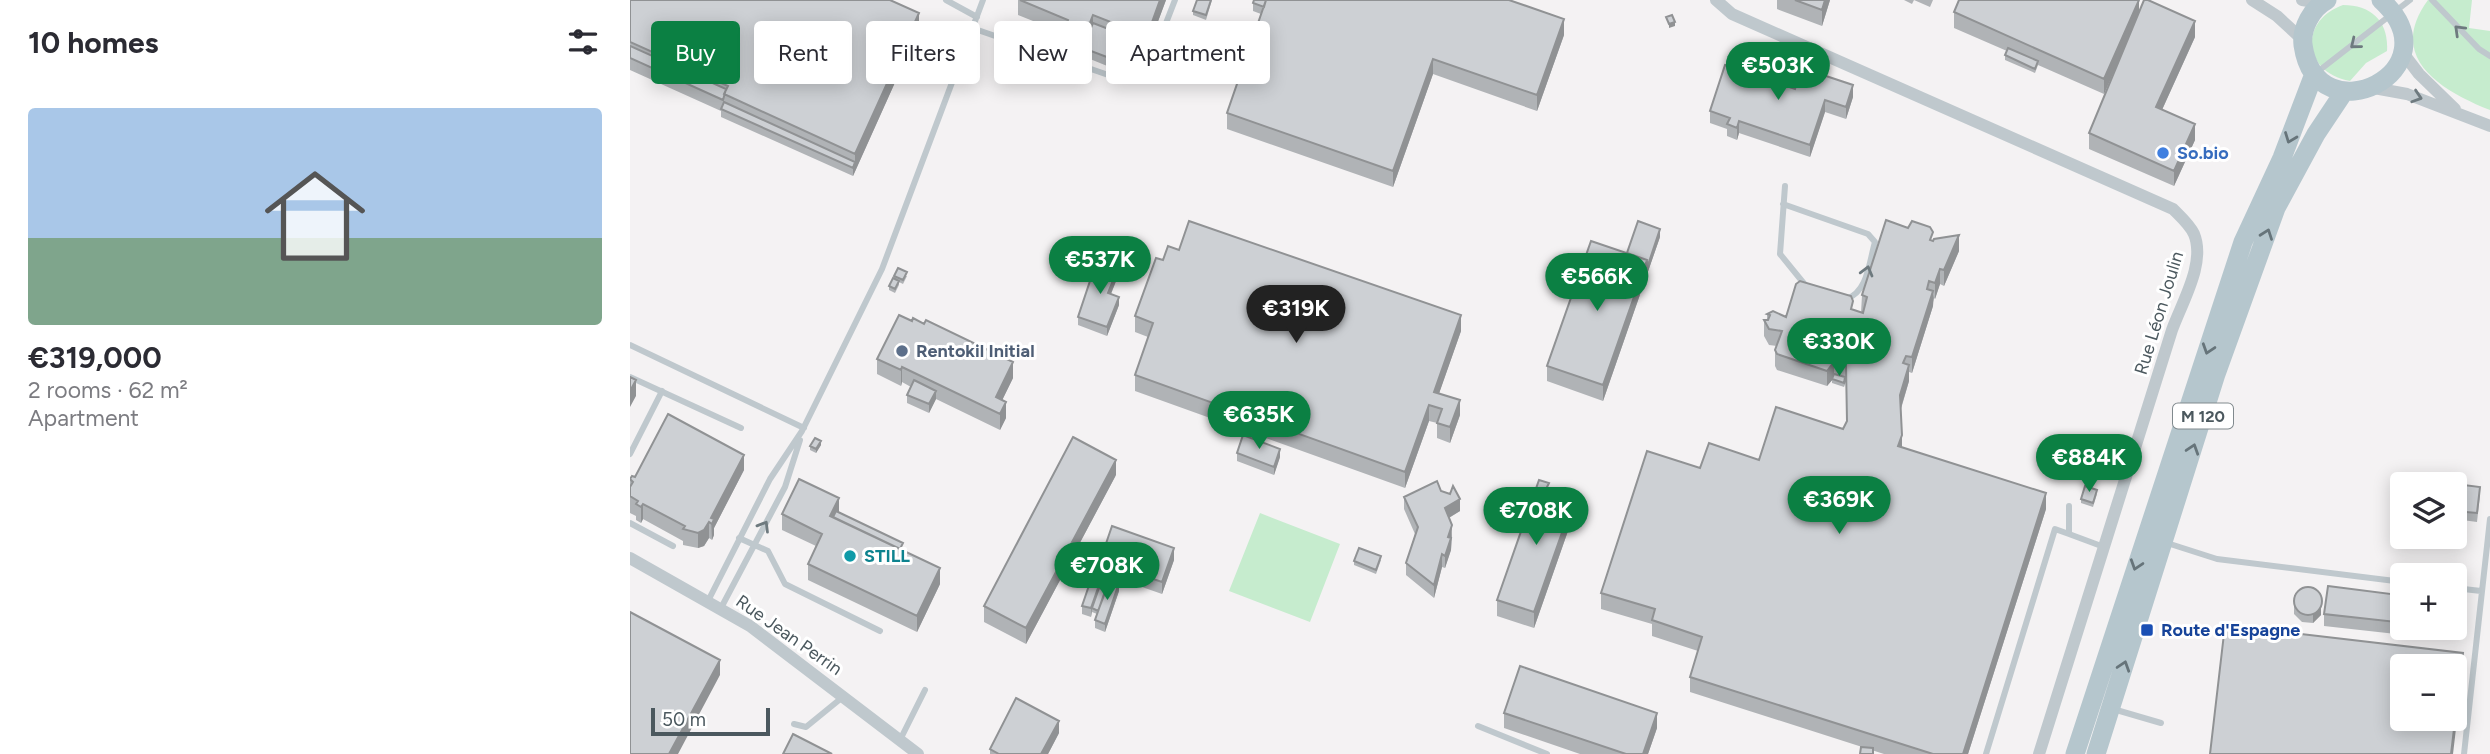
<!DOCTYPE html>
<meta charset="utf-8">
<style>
body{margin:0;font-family:Figtree,sans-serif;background:#f7f7f7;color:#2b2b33;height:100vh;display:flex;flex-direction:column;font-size:26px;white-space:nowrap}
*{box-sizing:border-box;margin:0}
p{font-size:23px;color:#7c7c81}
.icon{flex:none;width:38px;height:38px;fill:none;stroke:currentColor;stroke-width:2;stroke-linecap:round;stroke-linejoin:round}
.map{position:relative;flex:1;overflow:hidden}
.drawer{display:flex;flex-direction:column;background:#fff;width:630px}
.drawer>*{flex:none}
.hud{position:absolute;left:21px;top:21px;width:665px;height:63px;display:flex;gap:14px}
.tools{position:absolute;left:1760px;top:472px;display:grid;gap:14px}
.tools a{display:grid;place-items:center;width:77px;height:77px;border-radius:7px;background:#fff;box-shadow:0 4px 18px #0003;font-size:35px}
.scale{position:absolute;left:21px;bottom:18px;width:119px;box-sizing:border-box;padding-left:7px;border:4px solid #4b585e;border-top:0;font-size:19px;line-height:24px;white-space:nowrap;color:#4b585e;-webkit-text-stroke:5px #fff;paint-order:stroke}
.price{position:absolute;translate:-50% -60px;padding:0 16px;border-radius:24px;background:#0b8043;color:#fff;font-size:23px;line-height:46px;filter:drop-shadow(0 2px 4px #0008)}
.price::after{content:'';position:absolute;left:50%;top:42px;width:21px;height:16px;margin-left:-10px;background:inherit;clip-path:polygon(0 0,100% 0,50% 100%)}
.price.selected{background:#222;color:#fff}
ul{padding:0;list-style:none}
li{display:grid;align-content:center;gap:14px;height:371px;padding:0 28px}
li+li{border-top:2px solid #e1e1e2}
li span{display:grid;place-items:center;height:217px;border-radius:7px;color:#555}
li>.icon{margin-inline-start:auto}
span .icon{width:126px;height:126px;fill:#fffc;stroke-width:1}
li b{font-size:30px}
h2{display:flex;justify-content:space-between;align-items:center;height:84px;padding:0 28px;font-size:30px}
.pill{padding:0 24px;border-radius:7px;background:#fff;box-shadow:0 4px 18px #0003;font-size:24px;line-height:63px}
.pill.selected{background:#0b8043;color:#fff}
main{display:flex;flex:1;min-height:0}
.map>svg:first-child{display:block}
.green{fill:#c6ecce}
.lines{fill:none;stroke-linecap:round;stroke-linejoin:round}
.service{stroke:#bfc8cd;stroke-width:6}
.minor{stroke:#bfc8cd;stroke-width:12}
.primary{stroke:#b5c6cd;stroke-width:19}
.wall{fill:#b0b3b6}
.shaded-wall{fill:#909294}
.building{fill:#cdd0d4;stroke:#909294;stroke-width:2;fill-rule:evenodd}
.oneway{stroke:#6e7a7f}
.oneway2{stroke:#66747a}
.shop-dot{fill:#3f7fe0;stroke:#fff;stroke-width:2.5}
.service-dot{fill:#5c6f8a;stroke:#fff;stroke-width:2.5}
.culture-dot{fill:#0f9aa8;stroke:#fff;stroke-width:2.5}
.transit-dot{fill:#1a4fb4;stroke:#fff;stroke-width:2.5}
.labels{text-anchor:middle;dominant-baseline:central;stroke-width:6;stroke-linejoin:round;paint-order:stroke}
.shield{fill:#fff;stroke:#818a8e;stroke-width:2}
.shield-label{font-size:16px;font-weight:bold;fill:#4b585e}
.shop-label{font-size:18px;font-weight:bold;fill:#366cbe;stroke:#fff;text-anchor:start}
.street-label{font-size:18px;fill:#4b585e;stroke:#fff}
.service-label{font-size:18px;font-weight:bold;fill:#4e5e75;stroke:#fff;text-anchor:start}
.culture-label{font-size:18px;font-weight:bold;fill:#0d838f;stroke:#fff;text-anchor:start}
.transit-label{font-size:18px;font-weight:bold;fill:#164399;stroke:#fff;text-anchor:start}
</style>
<main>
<section class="drawer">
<h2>10 homes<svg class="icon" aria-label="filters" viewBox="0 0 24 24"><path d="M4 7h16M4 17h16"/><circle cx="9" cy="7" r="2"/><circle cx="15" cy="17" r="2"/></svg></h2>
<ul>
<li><span style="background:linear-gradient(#a9c7e8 60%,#7fa58c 0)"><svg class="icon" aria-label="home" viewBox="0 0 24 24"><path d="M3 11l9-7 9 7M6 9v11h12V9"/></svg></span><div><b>€319,000</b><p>2 rooms · 62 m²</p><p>Apartment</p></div></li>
</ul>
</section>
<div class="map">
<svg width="1860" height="754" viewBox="0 0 1860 754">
<rect width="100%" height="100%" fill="#f4f2f3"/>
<path class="green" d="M1798,0H1842L1839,28L1860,31V110C1810,90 1756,57 1798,0Z
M1713,5C1742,5 1759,22 1757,51L1736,63L1720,81C1673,73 1668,21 1713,5Z
M630,513L710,544L680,622L599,591Z"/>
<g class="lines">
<path class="service" d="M316,0L347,17
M1802,0L1849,49L1860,56
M342,28L487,78L503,81L515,77L545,0
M1686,73L1780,0
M1155,186L1150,254L1176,286
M1153,204L1238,234L1245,242C1239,262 1238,292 1216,299
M0,345L174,428
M0,377L111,428
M0,454L32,391
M1439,506V534L1474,547
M0,523L43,546
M109,538L138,551L155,584L250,631
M1537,543L1587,559L1773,582
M1825,588L1851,591
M78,601L140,479L172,431L252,269L353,0
M91,608L155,487L170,440
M1483,709L1531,723
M164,724L176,727L214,696
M848,726L917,754
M270,740L295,690
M1356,754L1425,529L1439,534
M1834,754L1860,519"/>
<path class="minor" d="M1086,0L1102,14L1543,209C1550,216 1560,225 1564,234C1576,263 1552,302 1542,330L1409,754
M1622,0L1647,16L1673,40
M1672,0L1691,3
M1773,53L1789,74L1825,109
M1744,88L1777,94L1860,126
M0,558L120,626L288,754"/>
<path class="primary" d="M1697,0C1682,8 1671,28 1673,45C1687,140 1828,70 1751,0
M1445,754L1613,242L1652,158L1684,74
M1466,754L1586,374L1646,208L1686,134L1714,92"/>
</g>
<path class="wall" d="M0,0L289,29L223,176L91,117V111L0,70Z
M388,0H536L517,51L502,46L492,72L433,48V33L388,15Z
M582,0L576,20L563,15V11Z
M1146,0H1200L1192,26L1147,9V0Z
M1274,0H1303L1300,7L1284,0L1282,4Z
M623,3L934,35L907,111L803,74L763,187L597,129V113L631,14L623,11Z
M1324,12H1509L1565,37L1532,110L1565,140L1544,186L1459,149V133L1493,51L1474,94L1408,65L1405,73L1375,60V55L1377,51L1324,28Z
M1165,89L1223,97L1216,119L1195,112L1180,157L1109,133L1107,140L1097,136V129L1080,123V111Z
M1030,237L973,401L917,381V366L997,253Z
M1303,241L1329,251L1314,286L1310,284L1305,299L1304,298L1303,302V306L1282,373L1279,372V381L1271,409L1272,448L1416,509L1338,754H1254L1060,692V677L1068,651L1022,636V624L971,609V593L1070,468L1129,460L1213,429L1217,422L1216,382L1214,387L1202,383V380L1197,386L1147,370L1145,366V350L1147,346L1139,345L1134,336V320H1137V314L1156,317L1223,310L1231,313L1232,295Z
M533,260L831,331L809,393L830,415L820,443L807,438V423L799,421L775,488L505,391V375L518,337L505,332V316Z
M264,276H277L273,284L269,282V285L265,293L259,290V286L264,278Z
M488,276L481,294L489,305L477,336L448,325V317Z
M247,359L383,378L372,400L376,418L370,430L306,399L299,413L277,403V395L281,387L272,382L271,386L247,374Z
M191,445L186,453L180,450V446Z
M607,453L650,457L644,475L607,461Z
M114,470L84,528V535L82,540L79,538L74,546L68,548L53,545V541L13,519L11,523L6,520V516L0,513V479L5,477Z
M486,475L396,644L354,622V606Z
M1825,485L1850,495L1847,522L1825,519Z
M919,490L946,508L904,628L867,616V600Z
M811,491L830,511L819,518L822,537L821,550L815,568L812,567L804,598L776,575V563L785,534L774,509V497Z
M1467,494L1463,507L1451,503V499Z
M209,512L273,551L310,584L287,632L178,580V564L186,546L152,530V514Z
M544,560L532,594L475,574L471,588L489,591L475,632L465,628V620L467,614L462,612L461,617L452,614V606L470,566V561Z
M751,560L746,574L724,565V561Z
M1664,595H1691V615L1683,623L1672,622L1664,614Z
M1769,607L1766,634L1694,626V614Z
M1797,628H1814L1813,631Z
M874,713L1027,728L1018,754H950L874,728Z
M429,733L418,754H360V749Z"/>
<path class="shaded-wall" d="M530,0H536L517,51V36Z
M1195,0H1200L1192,26V10Z
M1509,0V15L1474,94V79Z
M289,13V29L223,176V168L225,162V154Z
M463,15V31L453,48V40Z
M934,19V35L907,111V95Z
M1565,21V37L1526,123V107Z
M1045,22V26L1039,28V24Z
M502,30V46L492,72V56Z
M803,59V74L763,187V171Z
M1223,85V97L1216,119V107Z
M1195,100V112L1180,157V145Z
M1109,121V133L1107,140V128Z
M1565,124V140L1544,186V171Z
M1030,229V237L973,401V385L1017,260Z
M1329,235V251L1314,286V270Z
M488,268V276L478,301V293Z
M1310,269V284L1305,299V283Z
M1303,291V298L1304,294L1303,306L1282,373V357Z
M489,297V305L477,336V327Z
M831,315V331L804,408V392Z
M383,362V378L366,413V397Z
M1204,362V378L1197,386V371Z
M1279,365V381L1270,411V395Z
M272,367V382L271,386V370Z
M6,380V396L0,407V391Z
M306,391V399L299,413V404Z
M830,400V415L820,443V427Z
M376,402V418L370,430V414Z
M799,405V421L775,488V472Z
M1272,435V450L1268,446Z
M191,441V445L186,453V449Z
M650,449V457L644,475V467Z
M114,455V470L84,528V535L82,540L81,518Z
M486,460V475L396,644V628Z
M946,493V508L904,628V612Z
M1416,493V509L1338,754H1333Z
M209,498V514L203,525L200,516Z
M830,499V511L815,520V508Z
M13,504V519L11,523V507Z
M79,522V538L74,546L68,548V533Z
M822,525L821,550L815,568V556L818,537Z
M544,548V560L532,594V582Z
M812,554V567L804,598V585Z
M310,568V584L287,632V616Z
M475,568V576L464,609L462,608L461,617V608Z
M489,583V591L475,632V624Z
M1769,595V607L1766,634V622Z
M1691,607V615L1683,623V614Z
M1833,653V669L1823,754H1821Z
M90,660V675L48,754H39Z
M1027,713V728L1018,754H1013Z
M429,721V733L418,754H411Z"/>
<path class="building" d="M0,0H260L289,13L225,154L94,94L98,86L0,42Z
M390,0H530L517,36L502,30L492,56L482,52L491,26L463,15L453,40L433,33L438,20Z
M567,0H581L576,15L563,11Z
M624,0H636L634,7L623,3Z
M636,0H879L934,19L907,95L803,59L763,171L597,113Z
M1165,0H1195L1192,10Z
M1329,0H1509L1474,79L1324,12Z
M1514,0H1518L1565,21L1526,107L1565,124L1544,171L1459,133Z
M1042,15L1045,22L1039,24L1036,17Z
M463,23L489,33L482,52V59L453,48Z
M0,46L96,89L93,100L0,58Z
M1378,48L1408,61L1405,69L1375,55Z
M1095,65L1165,89L1172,68L1223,85L1216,107L1195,100L1180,145L1109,121L1107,128L1097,124L1100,118L1080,111Z
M94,102L225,162L223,168L91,109Z
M1256,220L1278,228L1282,221L1300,227L1303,232L1300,240L1303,241L1304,239L1329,235L1314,270L1310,269L1305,283L1299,281L1297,289L1303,291L1282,357L1276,356L1273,363L1279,365L1270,395L1272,435L1268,446L1416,493L1333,754H1303L1060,677L1072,637L1022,620L1025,609L971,593L1017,451L1070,468L1079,443L1129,460L1146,407L1213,429L1217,421L1216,366L1204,362L1197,371L1147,354L1145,350L1152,331L1139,329L1134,320H1138L1140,315L1137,314L1143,311L1156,317L1166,284L1170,281L1221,296L1223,301L1221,309L1233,313L1237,297L1232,295Z
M559,221L831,315L804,392L830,400L820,427L807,423L812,409L799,405L775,472L505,375L523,323L505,316L526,258L533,260L538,246L549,250Z
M1008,221L1030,229L1017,268V260L997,253Z
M961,241L1017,260L973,385L917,366Z
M467,260L488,268L478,293L489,297L477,327L448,317Z
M268,268L277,272L273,280L264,276Z
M263,278L269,281L265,289L259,286Z
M269,315L282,321L283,318L294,324L296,320L383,362L366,397L376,402L370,414L272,367L271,370L247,359Z
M1204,374L1215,377L1214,383L1202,379Z
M0,377L6,380L0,391Z
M284,380L306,391L299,404L277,395Z
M38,414L114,455L81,518L84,519L82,524L79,522L74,530L68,533L53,529L55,526L13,504L11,507L6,504L8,501L0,496V487L3,482L0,479L2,476L5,477Z
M613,435L650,449L644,467L607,453Z
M443,437L486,460L396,628L354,606Z
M185,438L191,441L186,449L180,446Z
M169,479L209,498L200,516L310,568L287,616L178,564L192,534L152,514Z
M909,480L919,483L916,489L931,494L932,490L938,493L939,490L946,493L904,612L867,600Z
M807,481L811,491L820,494L823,486L830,499L815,508L822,525L818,537L821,538L815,556L812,554L804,585L776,563L788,527L774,497Z
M1818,483L1850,487L1847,513L1825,511V485H1818Z
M1455,486L1467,490L1463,503L1451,499Z
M206,511L273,543L270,549L203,517Z
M482,526L544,548L532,582L470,561Z
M729,548L751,556L746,570L724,561Z
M466,565L475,568L461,608L452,606Z
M479,580L489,583L475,624L465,620Z
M1698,586L1769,595L1766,622L1694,614Z
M1664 601a14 14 0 1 1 28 0a14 14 0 1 1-28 0Z
M469,588L476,590L468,611L462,608Z
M0,612L90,660L39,754H0Z
M1595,625L1833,653L1821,754H1580ZM1773,667H1825V719H1773Z
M890,666L1027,713L1013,754H996L874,713Z
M386,698L429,721L411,754H369L360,749Z
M163,734L202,754H153Z
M1231,747L1243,748V754H1230Z"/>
<defs><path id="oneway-chevron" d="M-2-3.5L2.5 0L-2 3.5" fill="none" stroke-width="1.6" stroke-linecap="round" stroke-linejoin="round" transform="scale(1.75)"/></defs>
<g class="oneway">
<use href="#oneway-chevron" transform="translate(1829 30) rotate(-136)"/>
<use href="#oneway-chevron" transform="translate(1725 44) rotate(141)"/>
<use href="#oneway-chevron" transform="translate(1787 97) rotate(18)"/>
<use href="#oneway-chevron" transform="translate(1237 271) rotate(-75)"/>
<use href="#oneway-chevron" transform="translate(134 526) rotate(-59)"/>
</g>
<g class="oneway2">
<use href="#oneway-chevron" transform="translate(1660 138) rotate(111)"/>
<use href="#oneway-chevron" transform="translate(1637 234) rotate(-70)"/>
<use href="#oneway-chevron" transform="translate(1578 349) rotate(108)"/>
<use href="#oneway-chevron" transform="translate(1563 449) rotate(-72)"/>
<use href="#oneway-chevron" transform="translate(1506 565) rotate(108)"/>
<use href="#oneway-chevron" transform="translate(1494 666) rotate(-72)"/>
</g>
<circle class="shop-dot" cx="1533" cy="153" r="7"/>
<circle class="service-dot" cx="272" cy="351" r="7"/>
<circle class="culture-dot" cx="220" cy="556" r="7"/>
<rect class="transit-dot" x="1510" y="623" width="14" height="14" rx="3.5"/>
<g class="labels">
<rect class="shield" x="1543" y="403.5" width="60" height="25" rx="5"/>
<g class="shield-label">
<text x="1573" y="416">M 120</text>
</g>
<g class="shop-label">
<text x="1547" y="153">So.bio</text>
</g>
<g class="street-label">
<text transform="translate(1529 313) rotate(-73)">Rue Léon Joulin</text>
<text transform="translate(159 635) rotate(35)">Rue Jean Perrin</text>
</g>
<g class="service-label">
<text x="286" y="351">Rentokil Initial</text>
</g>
<g class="culture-label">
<text x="234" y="556">STILL</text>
</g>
<g class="transit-label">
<text x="1531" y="630">Route d'Espagne</text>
</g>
</g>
</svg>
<div class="tools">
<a><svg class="icon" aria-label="layers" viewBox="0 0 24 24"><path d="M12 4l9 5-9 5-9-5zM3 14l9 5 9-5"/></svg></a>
<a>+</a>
<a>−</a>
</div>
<div class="scale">50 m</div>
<b class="price" style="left:1148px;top:102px">€503K</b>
<b class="price" style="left:470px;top:296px">€537K</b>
<b class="price" style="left:967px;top:313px">€566K</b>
<b class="price selected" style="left:666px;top:345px">€319K</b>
<b class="price" style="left:1209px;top:378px">€330K</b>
<b class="price" style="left:629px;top:451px">€635K</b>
<b class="price" style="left:1459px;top:494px">€884K</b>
<b class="price" style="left:1209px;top:536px">€369K</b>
<b class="price" style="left:906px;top:547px">€708K</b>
<b class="price" style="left:477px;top:602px">€708K</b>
<div class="hud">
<a class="pill selected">Buy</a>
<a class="pill">Rent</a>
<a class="pill">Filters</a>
<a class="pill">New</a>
<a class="pill">Apartment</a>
</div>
</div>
</main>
